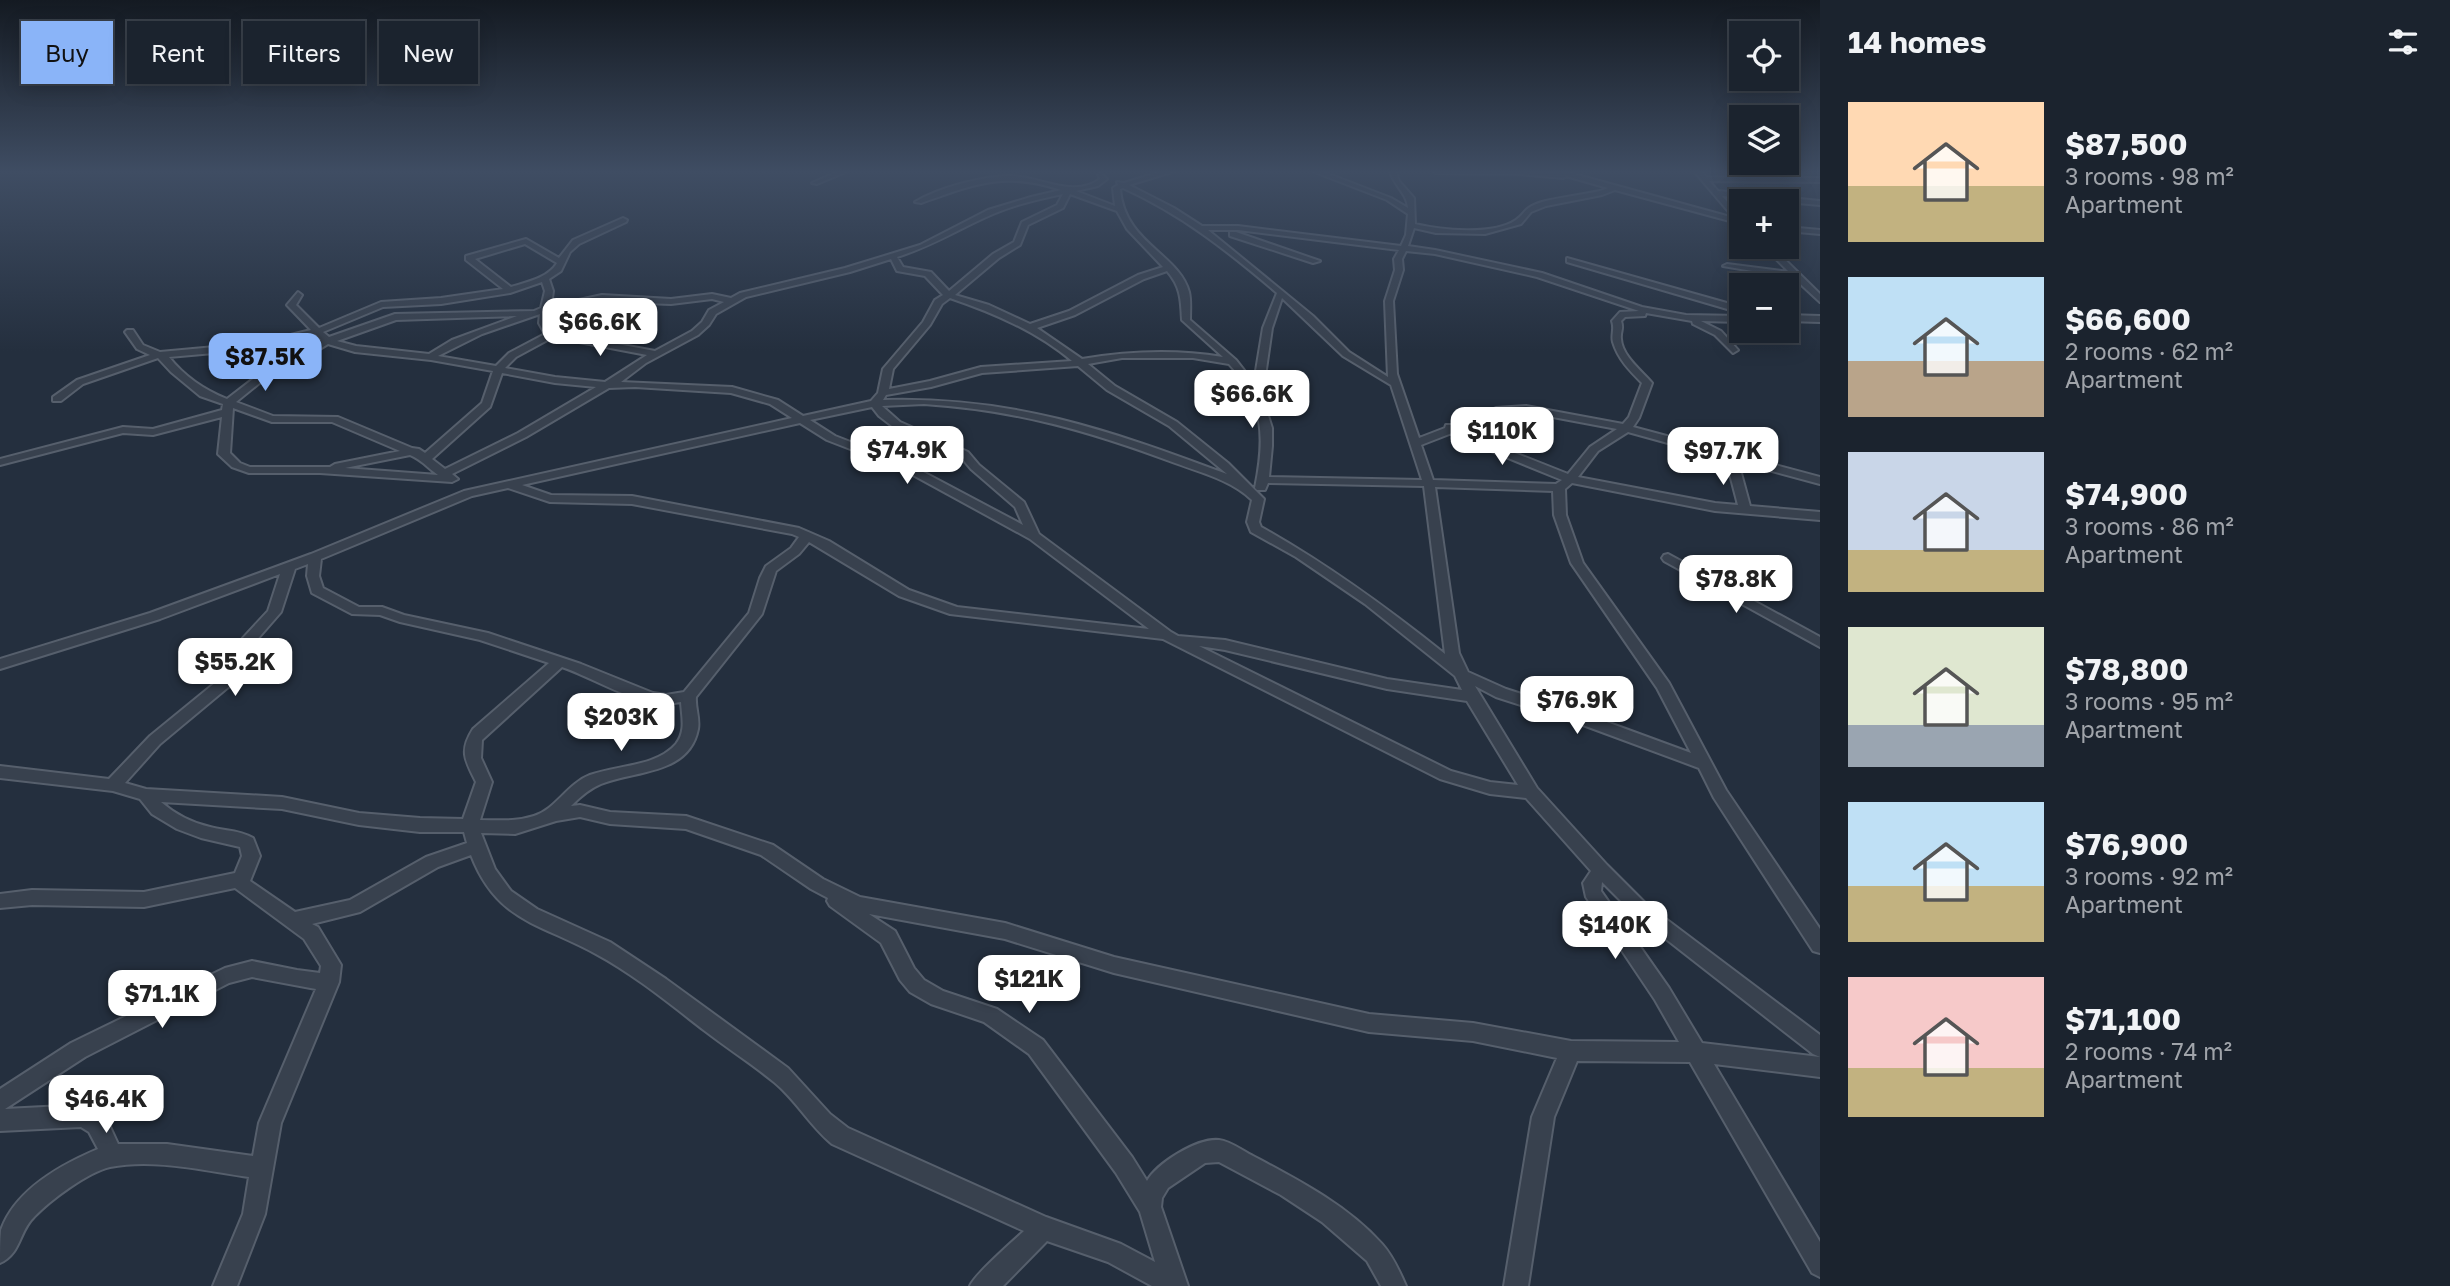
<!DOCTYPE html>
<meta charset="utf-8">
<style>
body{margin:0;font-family:"Golos Text",sans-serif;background:#242b36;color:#f1f3f6;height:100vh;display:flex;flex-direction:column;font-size:26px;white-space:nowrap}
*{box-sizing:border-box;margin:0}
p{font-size:23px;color:#a0a4aa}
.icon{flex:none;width:38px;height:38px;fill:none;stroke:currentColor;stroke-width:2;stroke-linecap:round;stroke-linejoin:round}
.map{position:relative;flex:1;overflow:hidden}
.panel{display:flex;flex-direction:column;background:#1b232e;width:630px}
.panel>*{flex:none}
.hud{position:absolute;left:21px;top:21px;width:665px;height:63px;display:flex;gap:14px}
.tools{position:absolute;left:1729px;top:21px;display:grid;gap:14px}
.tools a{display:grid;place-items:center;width:70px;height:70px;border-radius:0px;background:#1b232e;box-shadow:0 4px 18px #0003,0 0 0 2px #39404a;font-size:35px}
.price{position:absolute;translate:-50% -60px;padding:0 16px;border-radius:14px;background:#fff;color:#222;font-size:23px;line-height:46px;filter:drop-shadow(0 2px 4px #0008)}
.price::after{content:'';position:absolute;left:50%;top:42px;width:21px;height:16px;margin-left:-10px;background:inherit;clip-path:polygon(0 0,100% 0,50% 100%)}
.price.current{background:#8ab4f8;color:#111}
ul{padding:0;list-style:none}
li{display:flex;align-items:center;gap:21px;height:175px;padding:0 28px}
li span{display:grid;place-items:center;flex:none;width:196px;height:140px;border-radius:0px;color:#555}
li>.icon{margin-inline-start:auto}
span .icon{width:84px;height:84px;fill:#fffc;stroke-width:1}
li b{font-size:30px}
h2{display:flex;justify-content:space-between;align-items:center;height:84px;padding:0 28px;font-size:30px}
.chip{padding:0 24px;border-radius:0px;background:#1b232e;box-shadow:0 4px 18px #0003,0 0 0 2px #39404a;font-size:24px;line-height:63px}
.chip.current{background:#8ab4f8;color:#111}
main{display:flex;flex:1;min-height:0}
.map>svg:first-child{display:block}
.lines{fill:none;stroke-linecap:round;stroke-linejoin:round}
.minor-casing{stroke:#565f6c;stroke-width:4}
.minor{fill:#38414e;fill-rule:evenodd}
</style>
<main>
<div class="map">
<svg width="1820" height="1286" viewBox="0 0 1820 1286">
<rect width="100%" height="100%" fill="#242f3e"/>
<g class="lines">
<g class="minor-casing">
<path id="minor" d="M839,171H848L817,184L812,183Z
M1163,171H1175L1129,185L1174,208L1202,226H1238L1401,246L1406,235L1408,214L1387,200L1312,171H1321L1391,198L1408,208C1407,193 1394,186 1390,171H1396L1399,181L1414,198L1415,224C1440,230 1493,236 1516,220C1527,212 1523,208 1542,202C1560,197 1581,195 1600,191L1608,188L1566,176L1563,178L1519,174L1436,173L1433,171H1530L1556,173L1552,171H1563L1734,218L1694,171H1701L1706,177L1820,178V182L1709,181L1718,191L1820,201V205L1722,196L1741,217V224L1615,190L1602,195L1546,206L1531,212L1521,224L1485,234L1436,233L1414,228L1408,246L1435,250L1542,273L1642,307L1686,315L1741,316V322L1701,321L1721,331L1738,350L1733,353L1715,335L1693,324L1692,321L1646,313L1645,316L1625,317L1621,321C1624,330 1620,331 1621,339C1622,356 1642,371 1652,383L1639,418L1633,427L1820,477V484L1738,462L1750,506L1820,512V520L1715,511L1572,483L1565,489L1566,515L1583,563L1669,683L1726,790L1820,929V953L1813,951L1714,798L1699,768L1583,725L1496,697L1475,686L1537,788L1607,865L1646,904L1820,1035V1057L1813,1054L1634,914L1602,882L1601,891L1669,988L1702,1043L1820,1057V1077L1714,1064L1820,1242V1277L1812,1273L1690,1062L1577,1061L1554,1117L1528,1286H1504L1532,1117L1557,1058L1473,1041L1369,1032L1114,973L1005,939L869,914L895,931L914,968L924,980L943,991L997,1009L1043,1040L1132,1157L1147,1181C1157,1163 1197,1138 1219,1140C1230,1141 1243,1151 1253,1156C1298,1180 1347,1205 1382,1244C1392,1255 1400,1272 1406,1286H1381L1367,1261L1322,1222L1281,1195L1219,1162L1205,1163L1168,1188L1162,1198L1161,1207L1188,1286H1152L1108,1262L1047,1241L1003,1286H970C974,1275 1012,1242 1024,1231L832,1144C810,1126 796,1100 774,1082C752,1064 727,1048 705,1031C670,1004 635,975 596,954C540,923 497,922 471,855L438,867L360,912L312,924L318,927L341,965L339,982L281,1123L265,1214L237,1286H213L243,1214L249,1177C205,1171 155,1158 110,1167C88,1172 50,1200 34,1217C19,1231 21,1254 0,1263C0,1253 0,1240 1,1230C15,1190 60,1165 98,1149L89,1132L81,1127L0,1131V1089L71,1043L225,968L252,961L297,970L320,973L321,966L304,939L235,888L144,907L32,905L0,908V894L32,890L144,892L235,873L242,856L240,847L201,838L177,829L152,814L140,799L113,791L0,778V766L109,779L150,736L221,678L243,638L268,611L280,574L160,619L0,669V659L150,613L311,554L464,491L792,418L770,404L731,393L635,387L609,388L526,437L452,474L458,479L452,482L320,473H249L232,467L218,454L222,417L153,435L123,433L0,465V459L123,427L153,429L222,410L223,404L200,396L171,372L158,358L83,384L61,401H53V397L77,380L150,355L137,349L125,332L127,330H133L143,345L160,352L258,343L311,330L287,305L298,292L302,295L296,305L319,328L381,302L441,298L503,289L466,260V256L526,239L559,258L573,240L623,218L627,220L626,222L579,244L570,252L561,271L549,279L553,291L551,306L602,295L671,299L712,294L731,298L740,293L845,268L920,245L988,210L1031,197L1061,190C1004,171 975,184 921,203L915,202C938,188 983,176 1010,176C1040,176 1073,199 1100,179L1098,175L1101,173L1107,179L1098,186L1076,191L1115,206L1113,188L1118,185L1117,182L1124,183ZM1123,188C1181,214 1229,252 1277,293L1263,328L1254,383L1236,360L1190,320C1190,311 1191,300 1189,292C1179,254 1124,243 1120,189ZM1063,194L1057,205L1022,222L1014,242L993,254L949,291L931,272L903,267L897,257C933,246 960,228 993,214C1016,204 1040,199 1063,194ZM1070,194L1117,211L1127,229L1163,267L1138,275L1069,311L1030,324L989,305L955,295L999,258L1020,245L1028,225L1063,208ZM1208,230H1238L1399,250L1394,259L1395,270L1385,301L1388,377L1349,352L1313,316ZM525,244L557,263C548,278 527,282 511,287L475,259ZM1406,251L1435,254L1537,277L1639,311L1620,312L1612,321C1615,329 1611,335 1613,342C1618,359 1630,371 1642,383L1629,417L1623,424L1526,406L1496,408L1454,425H1446L1445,428L1419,438L1397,374L1393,301L1403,270L1402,259ZM891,259L897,271L925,276L943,295L935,300L923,322L883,369L878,393L871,401L803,416L778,400L732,387L621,382L646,363L698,335L709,325L716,314L746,297L850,272ZM1167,271C1181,287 1181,300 1182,320L1223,357C1175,349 1129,351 1082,359L1037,328L1075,315L1144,279ZM542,282L545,291L541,308L534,311L395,314L329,337L323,332L383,307L441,304L510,293ZM950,298C994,313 1036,331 1072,361L981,367L930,381L889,389L893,369L930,325L942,304ZM1282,298L1343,356L1391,385L1422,480L1269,477L1272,446V428L1262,397L1272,328ZM712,299L724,302L709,310L702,322L692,331L655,351L553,332L547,323L550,312L591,301L671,304ZM540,314L539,323L545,334L509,353L496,366L438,356L482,334ZM517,316L452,340L429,354L356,346L337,341L396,320ZM315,334L321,340L294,357L262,372L227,399C204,390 184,376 169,357L258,349ZM553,337L647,355L605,382L555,377L505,368L516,357ZM328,344L355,352L431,360L493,371L482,403L425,453L419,449L412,448L338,417L273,416L236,402L268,376L300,361ZM1122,358H1193L1229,364C1265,403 1265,439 1255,488L1257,490H1265L1268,483L1424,486L1445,654C1386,607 1327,564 1261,527L1259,522L1264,499L1228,463L1177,422L1115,386L1088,364ZM1078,366L1107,390L1169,426L1227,474C1109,430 1011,396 883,400L886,395L931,387L982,373ZM502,373L555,383L596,387L518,433L445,469L432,459L490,407ZM924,404C1016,410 1090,431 1175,463C1202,473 1231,480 1252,500L1247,522L1251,532L1296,557L1365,604L1455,676L1462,690L1387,679L1225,640L1178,636L1171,632L1039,534L1024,502L979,465L968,452L900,422L882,406ZM872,407L879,416L892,426L960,456L971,469L1015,507L1023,525L910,465L835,436L810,420ZM233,408L272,422H332L400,451L335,464L330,467H250L240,463L230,453ZM1526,412L1617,429L1590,447L1568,474L1472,436L1461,429L1502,413ZM800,423L827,440L902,469L1030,539L1149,629L957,607L909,590L829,541L799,528L632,496L551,495L522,485ZM1628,432L1726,459L1738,505L1715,503L1578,477L1598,451ZM1452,433L1464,440L1562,480L1556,484L1433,480L1421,445ZM410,455C422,460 428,468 438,475L345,468ZM1435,487L1553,491L1554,515L1571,563L1657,688L1691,753L1593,717L1506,689L1468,672L1459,653ZM508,488L550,502L632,504L792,534L799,537L791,548L766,566L760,578L749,613L684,692L666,695L653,693L581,664L488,633L404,615L382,607H359L323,588L319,576L321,559L472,496ZM809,542L899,596L950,614L1163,639L1440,779L1490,794L1526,798L1591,871L1583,883L1586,897L1655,1000L1679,1042L1571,1041L1473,1023L1369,1014L1114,957L1005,923L860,897L823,879L773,845L686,816L610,812L580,805L571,806C580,797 589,789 601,784C635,770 689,775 698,729C700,718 695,708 696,697L762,614L776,571L799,554ZM308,564L307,576L312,593L352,614L380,615L400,622L480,640L549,663L473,729C459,751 465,760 476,782L463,819L420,818L359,813L282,797L146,789L125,783L160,744L232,684L254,643L281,612L295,569ZM1199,646L1225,650L1387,689L1467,701L1518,785L1490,782L1451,771ZM562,667C600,680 640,710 681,702C682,718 686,731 676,744C656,767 617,765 590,775C567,784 556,809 534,816C516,822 498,820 480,820L492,782L481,758L482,740ZM161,802L282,809L359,825L420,832H464L467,843L426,857L350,900L295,912L250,881L260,856L253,838C239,830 225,831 210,827C192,823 175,814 161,802ZM580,817L610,824L686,829L761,855L811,889L828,898L827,901L830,906L881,943L900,980L910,992L931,1004L984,1022L1029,1054L1116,1173L1140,1212L1155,1262L1121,1244L1046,1217L848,1128L830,1114L788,1068L666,979L610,942L537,909L511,891L495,869L481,833L515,834L556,821ZM252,977L316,989L259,1123L253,1156L167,1144H118L105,1116L83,1105L5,1109L85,1057L229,983Z
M1787,227L1820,230V234L1787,231Z
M1230,232H1236L1320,261L1313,263L1230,236Z
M1764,247H1772L1820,294V302L1794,278L1723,266L1727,264L1789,272Z
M1567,258L1741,307V313L1567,262Z
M1787,315L1820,316V322L1787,321Z
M1668,554L1820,637V647L1664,561L1662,558L1664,555Z"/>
</g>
<use href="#minor" class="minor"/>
</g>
<linearGradient id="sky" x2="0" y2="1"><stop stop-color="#141a22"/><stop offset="0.49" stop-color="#3f4d63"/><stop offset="1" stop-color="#3f4d63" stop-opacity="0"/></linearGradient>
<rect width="1820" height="351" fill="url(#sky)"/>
</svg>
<div class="tools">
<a><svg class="icon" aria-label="locate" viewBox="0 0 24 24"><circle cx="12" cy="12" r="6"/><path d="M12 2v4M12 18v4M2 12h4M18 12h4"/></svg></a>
<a><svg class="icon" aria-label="layers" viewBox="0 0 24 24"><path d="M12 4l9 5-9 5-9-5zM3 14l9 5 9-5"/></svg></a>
<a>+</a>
<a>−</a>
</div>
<b class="price" style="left:600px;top:358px">$66.6K</b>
<b class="price current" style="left:265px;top:393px">$87.5K</b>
<b class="price" style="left:1252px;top:430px">$66.6K</b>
<b class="price" style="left:1502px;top:467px">$110K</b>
<b class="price" style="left:907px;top:486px">$74.9K</b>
<b class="price" style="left:1723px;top:487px">$97.7K</b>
<b class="price" style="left:1736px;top:615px">$78.8K</b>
<b class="price" style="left:235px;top:698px">$55.2K</b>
<b class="price" style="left:1577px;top:736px">$76.9K</b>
<b class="price" style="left:621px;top:753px">$203K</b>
<b class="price" style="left:1615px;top:961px">$140K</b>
<b class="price" style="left:1029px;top:1015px">$121K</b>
<b class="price" style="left:162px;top:1030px">$71.1K</b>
<b class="price" style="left:106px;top:1135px">$46.4K</b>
<div class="hud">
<a class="chip current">Buy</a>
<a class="chip">Rent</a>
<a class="chip">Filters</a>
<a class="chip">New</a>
</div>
</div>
<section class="panel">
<h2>14 homes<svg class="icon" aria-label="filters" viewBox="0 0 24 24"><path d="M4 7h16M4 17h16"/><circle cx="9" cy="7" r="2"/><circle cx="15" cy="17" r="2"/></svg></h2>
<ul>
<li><span style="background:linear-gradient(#ffd9b3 60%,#c2b280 0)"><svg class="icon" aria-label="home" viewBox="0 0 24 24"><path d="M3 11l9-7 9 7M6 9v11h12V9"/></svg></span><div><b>$87,500</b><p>3 rooms · 98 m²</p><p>Apartment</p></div></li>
<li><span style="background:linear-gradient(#bfe0f5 60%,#b9a48a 0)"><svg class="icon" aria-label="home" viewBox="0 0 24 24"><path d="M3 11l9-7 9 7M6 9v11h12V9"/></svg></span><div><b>$66,600</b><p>2 rooms · 62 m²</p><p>Apartment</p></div></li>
<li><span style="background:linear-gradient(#c9d6e8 70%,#c2b280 0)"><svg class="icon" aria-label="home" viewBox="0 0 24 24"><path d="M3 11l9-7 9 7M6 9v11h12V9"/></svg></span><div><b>$74,900</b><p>3 rooms · 86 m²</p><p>Apartment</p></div></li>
<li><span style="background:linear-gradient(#dfe7d0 70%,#9aa5b1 0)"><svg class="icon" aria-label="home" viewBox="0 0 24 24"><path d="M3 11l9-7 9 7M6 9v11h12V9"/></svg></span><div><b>$78,800</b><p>3 rooms · 95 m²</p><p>Apartment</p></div></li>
<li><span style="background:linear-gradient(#bfe0f5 60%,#c2b280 0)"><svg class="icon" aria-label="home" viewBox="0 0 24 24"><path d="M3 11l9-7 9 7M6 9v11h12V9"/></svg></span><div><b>$76,900</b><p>3 rooms · 92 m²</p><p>Apartment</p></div></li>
<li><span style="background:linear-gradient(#f6c9c9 65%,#c2b280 0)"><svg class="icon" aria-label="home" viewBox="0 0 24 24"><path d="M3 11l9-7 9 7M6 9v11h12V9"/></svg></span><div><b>$71,100</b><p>2 rooms · 74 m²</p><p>Apartment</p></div></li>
</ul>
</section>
</main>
